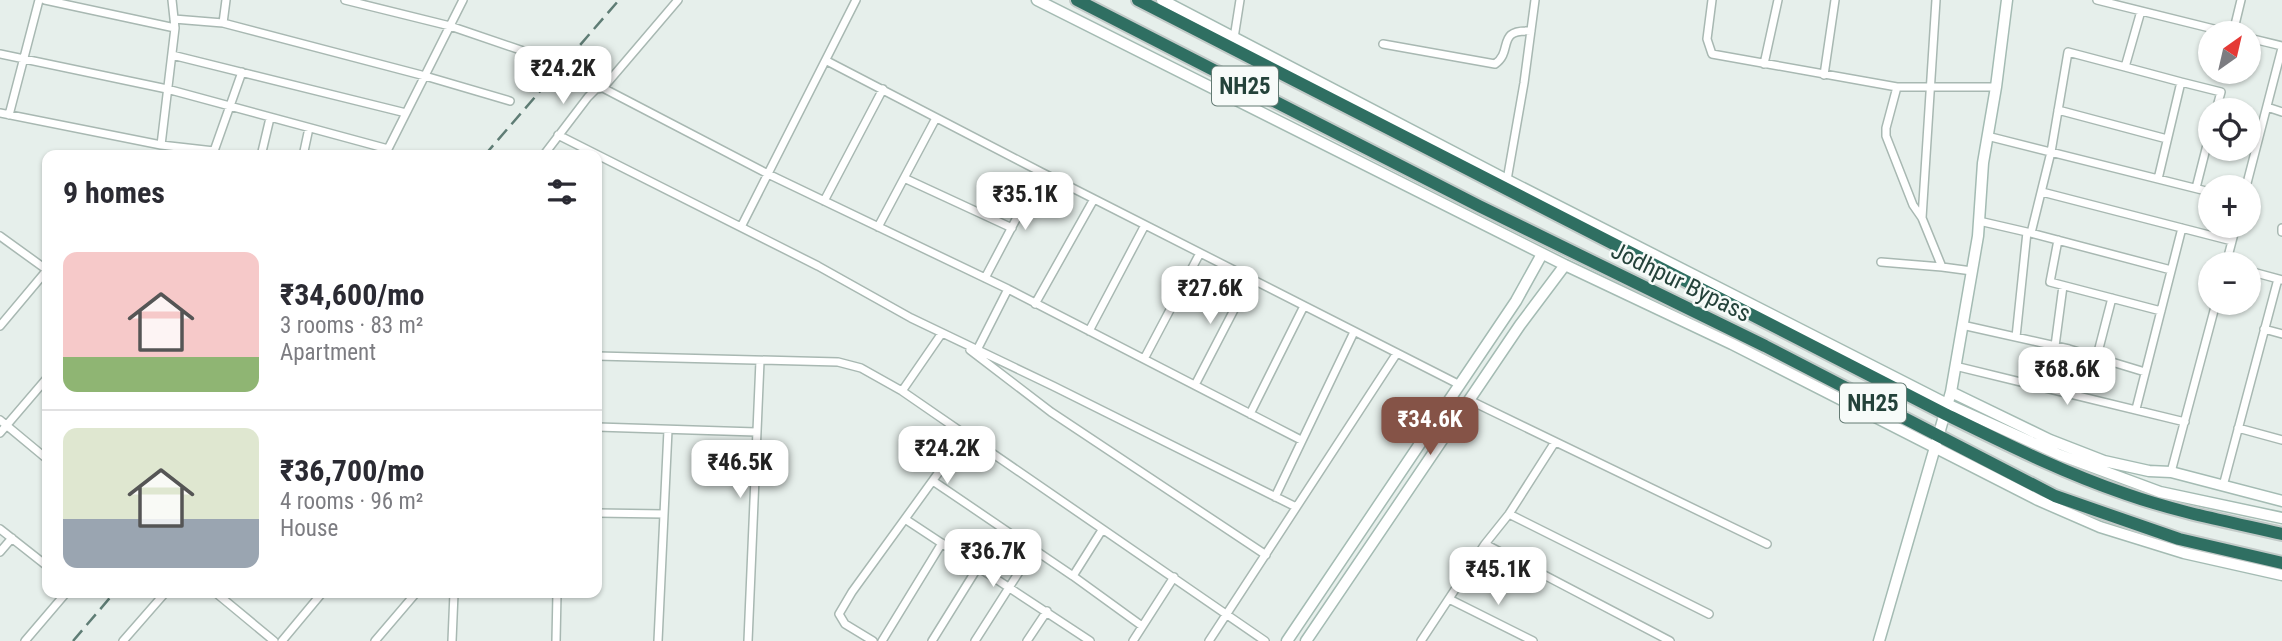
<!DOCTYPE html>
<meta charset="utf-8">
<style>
body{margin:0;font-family:"Roboto Condensed",sans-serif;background:#f7f7f7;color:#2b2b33;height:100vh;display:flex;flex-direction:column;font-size:26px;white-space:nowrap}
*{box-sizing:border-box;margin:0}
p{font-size:23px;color:#7c7c81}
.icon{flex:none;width:38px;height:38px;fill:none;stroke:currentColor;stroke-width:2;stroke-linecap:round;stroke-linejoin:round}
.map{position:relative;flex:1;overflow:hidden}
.drawer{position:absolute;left:42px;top:150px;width:560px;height:448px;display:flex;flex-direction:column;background:#fff;border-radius:14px;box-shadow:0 2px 5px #0004}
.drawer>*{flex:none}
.needle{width:46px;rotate:34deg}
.fabs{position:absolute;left:2198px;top:21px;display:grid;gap:14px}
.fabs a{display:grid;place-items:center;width:63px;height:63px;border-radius:50%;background:#fff;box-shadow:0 2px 5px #0004;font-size:35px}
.price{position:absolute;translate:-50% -60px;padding:0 16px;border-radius:14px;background:#fff;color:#222;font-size:23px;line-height:46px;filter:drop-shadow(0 2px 4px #0008)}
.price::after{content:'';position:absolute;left:50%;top:42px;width:21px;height:16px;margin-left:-10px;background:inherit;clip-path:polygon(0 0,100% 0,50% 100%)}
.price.on{background:#855347;color:#fff}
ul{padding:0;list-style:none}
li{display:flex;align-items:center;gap:21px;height:175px;padding:0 21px}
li+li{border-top:2px solid #e1e1e2}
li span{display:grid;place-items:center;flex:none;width:196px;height:140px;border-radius:14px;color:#555}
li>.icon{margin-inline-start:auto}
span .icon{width:84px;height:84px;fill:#fffc;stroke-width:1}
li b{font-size:30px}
h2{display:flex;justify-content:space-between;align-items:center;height:84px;padding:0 21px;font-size:30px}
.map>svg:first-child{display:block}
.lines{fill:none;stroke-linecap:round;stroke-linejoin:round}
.street-casing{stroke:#a8b8b2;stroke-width:10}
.secondary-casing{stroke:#a4bbb3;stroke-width:13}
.highway-casing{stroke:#c2cac8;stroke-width:16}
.street{stroke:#fff;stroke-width:7}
.secondary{stroke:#fff;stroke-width:10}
.highway{stroke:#2f6f62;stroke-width:12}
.rail{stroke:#5f7d75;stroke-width:2.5;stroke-dasharray:14 7;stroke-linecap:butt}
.labels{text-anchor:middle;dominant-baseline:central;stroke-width:5;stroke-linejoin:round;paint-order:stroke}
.shield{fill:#f7fbf9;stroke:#637a73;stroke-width:2}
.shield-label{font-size:23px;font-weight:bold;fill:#24423a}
.street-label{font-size:24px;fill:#24423a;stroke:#f7fbf9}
</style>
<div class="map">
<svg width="2282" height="641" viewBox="0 0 2282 641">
<rect width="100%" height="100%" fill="#e6efeb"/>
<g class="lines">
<g class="street-casing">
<path id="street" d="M45,0L175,28L172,0
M345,0L450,26L541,57
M1712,0L1707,39L1712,54L1897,87H1996
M2097,0L2230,33
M174,19L223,23L425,76L510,101
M223,23L226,0
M2233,33L2241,0
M1234,38L1240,0
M2249,38L2282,46
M1383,44L1495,64C1514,51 1495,29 1531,31
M0,54L167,89L388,149L463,0
M172,55L406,113
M827,61L1041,172L1460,385
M1764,64L1778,0
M2125,67L2181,82L2158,179
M1824,75L1835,0
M2181,82L2221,92L2216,110
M1897,87L1886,128V136L1913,205L1922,218L1942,267L1972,271
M603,88L768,174L1008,289L1301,440
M2267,107L2282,112
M2058,110L2167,139
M0,113L161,145L175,28
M9,115L39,0
M558,135L818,266L911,318L1053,386L1296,507
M1987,136L2210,192
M161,145L214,151L242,72
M387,155L389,156
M261,156L270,118
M303,156L309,128
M543,156L588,97L596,89L603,88L678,0
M904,178L1012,228
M1507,180L1524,83L1535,0
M2246,187L2282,48
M2196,188L2210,133
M2042,192L2232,241
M824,201L883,89
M1922,218L1936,0
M1979,221L2031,233L2051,152L2068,52L2125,67L2141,11
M741,227L856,0
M878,227L936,118
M2282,228V232
M2031,233L2171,270
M0,236L47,270
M2058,240L2050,282L2161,311
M1881,262L1942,267
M2226,264L2236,226
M2249,271L2282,280
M985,278L1041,172
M1035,304L1094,199
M1962,325L2069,349L2145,372
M0,326L47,270
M2264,329L2282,334
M1089,331L1145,225
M2016,337L2027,232
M2055,346L2063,286
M970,350L1051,412L1266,555
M977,350L1008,289
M597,356L838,362L861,368L902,391L1265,641
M2097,356L2112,298
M1144,359L1200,253
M1955,366L2185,422
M1195,385L1250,279
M902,391L942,333
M1469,400L1767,544
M2136,409L2182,228
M1250,414L1304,306
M0,420L47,459
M597,427L756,432
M2238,428L2282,440
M0,433L47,378
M2171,472L2216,303
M933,481L1073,576L1142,626
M2223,486L2278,279
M1275,497L1354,332
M597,513L664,514
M1509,514L1709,614
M905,519L1090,641
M0,529L47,566
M1485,544L1670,641
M0,552L12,538
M1073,576L1102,530
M216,593L274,641
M1449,599L1533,641
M25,641L66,593
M123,641L165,593
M282,641L322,593
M375,641L416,593
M452,641L454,593
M556,641L557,593
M658,641L668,430
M748,641L760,361
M873,641L845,624L839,614L852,592L965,436
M882,641L942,543
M932,641L978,567
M975,641L1033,550
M1027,641L1047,611
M1133,641L1174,577
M1209,641L1397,353
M1421,641L1485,544L1509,514L1555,442"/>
</g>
<g class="secondary-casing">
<path id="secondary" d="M1037,0L1565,265L1732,344L2038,500L2100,527L2184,553L2282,575
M1162,0L1507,180L1947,404L2060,455L2160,492L2282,518
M1951,392L2050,440L2104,461L2149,471L2171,472L2282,501
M1287,641L1516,301L1542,254
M1306,641L1520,325L1565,265
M1879,641L1951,392L1978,236L1983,163L1996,87L2007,0"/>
</g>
<g class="highway-casing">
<path id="highway" d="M1077,0L1479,206L1765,346L2055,496L2179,539L2282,563
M1138,0L1945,414C2004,443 2064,473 2126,494C2177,512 2230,522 2282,534"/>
</g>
<use href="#street" class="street"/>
<use href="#secondary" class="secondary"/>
<use href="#highway" class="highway"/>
<path class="rail" d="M484,156L619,0
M73,641L114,593"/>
</g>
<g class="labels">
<g class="shield">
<rect x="1212" y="66.5" width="66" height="39" rx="5"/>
<rect x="1840" y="383.5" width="66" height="39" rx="5"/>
</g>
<g class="shield-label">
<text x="1245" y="86">NH25</text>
<text x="1873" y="403">NH25</text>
</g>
<g class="street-label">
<text transform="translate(1681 282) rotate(26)">Jodhpur Bypass</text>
</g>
</g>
</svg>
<div class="fabs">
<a><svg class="needle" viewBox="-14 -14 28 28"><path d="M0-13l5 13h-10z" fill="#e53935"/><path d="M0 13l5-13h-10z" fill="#7c7c81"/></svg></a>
<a><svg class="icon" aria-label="locate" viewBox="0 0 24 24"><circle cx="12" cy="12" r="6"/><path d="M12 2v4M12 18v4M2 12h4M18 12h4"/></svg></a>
<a>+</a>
<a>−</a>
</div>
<b class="price" style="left:563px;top:106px">₹24.2K</b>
<b class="price" style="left:1025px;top:232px">₹35.1K</b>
<b class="price" style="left:1210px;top:326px">₹27.6K</b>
<b class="price" style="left:2067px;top:407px">₹68.6K</b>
<b class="price on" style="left:1430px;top:457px">₹34.6K</b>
<b class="price" style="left:947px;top:486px">₹24.2K</b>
<b class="price" style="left:740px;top:500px">₹46.5K</b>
<b class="price" style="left:993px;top:589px">₹36.7K</b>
<b class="price" style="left:1498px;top:607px">₹45.1K</b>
<section class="drawer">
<h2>9 homes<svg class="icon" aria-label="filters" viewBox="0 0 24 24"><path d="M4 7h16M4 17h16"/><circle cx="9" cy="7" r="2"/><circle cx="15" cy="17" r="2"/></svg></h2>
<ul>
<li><span style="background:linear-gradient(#f6c9c9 75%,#8fb573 0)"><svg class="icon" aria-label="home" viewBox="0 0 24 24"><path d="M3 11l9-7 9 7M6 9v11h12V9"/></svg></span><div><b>₹34,600/mo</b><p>3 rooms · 83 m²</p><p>Apartment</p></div></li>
<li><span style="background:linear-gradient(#dfe7d0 65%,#9aa5b1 0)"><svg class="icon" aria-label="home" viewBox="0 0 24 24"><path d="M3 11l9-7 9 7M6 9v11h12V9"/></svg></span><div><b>₹36,700/mo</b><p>4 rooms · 96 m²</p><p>House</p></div></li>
</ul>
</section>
</div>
